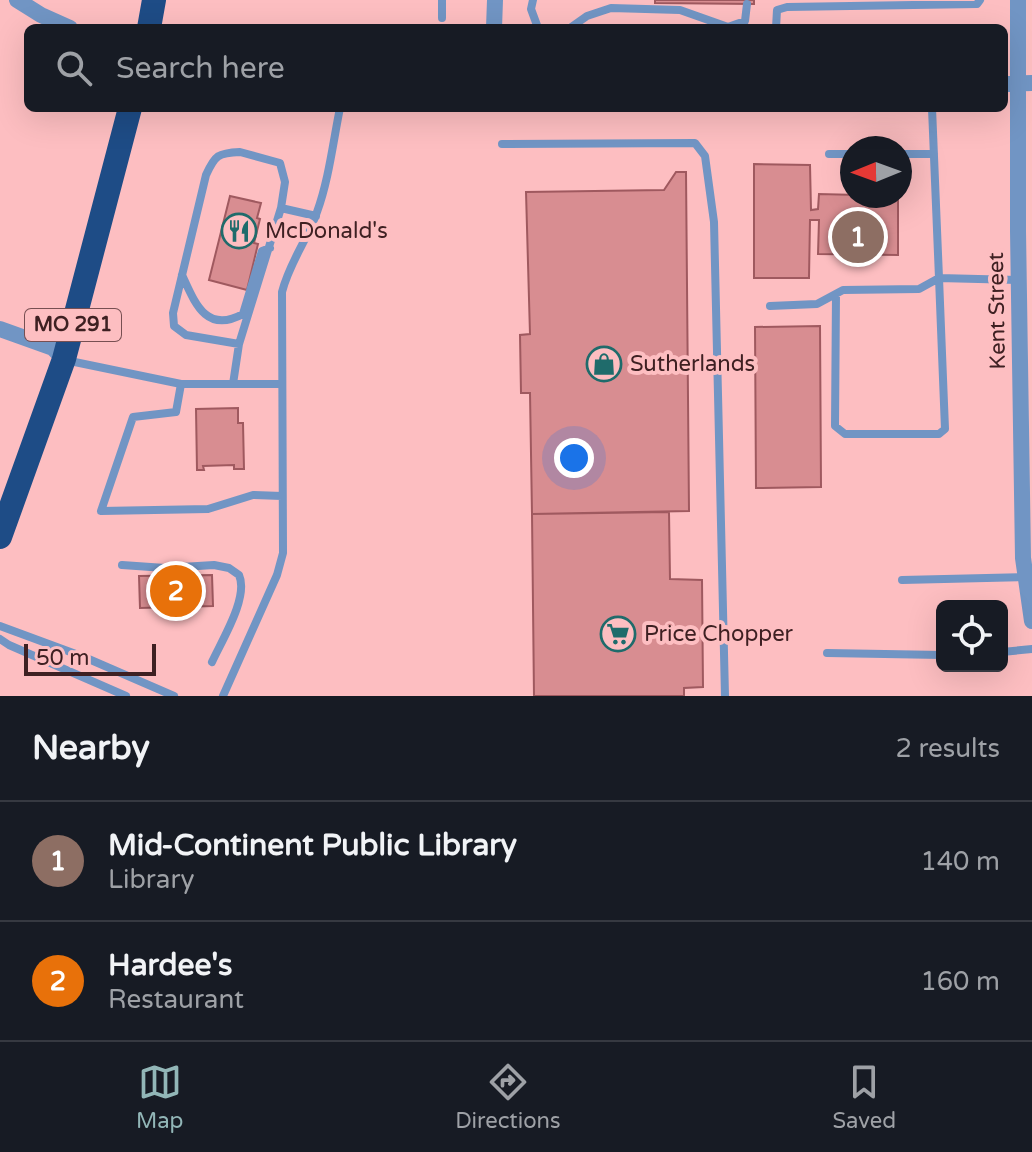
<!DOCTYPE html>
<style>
:root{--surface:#171b24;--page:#242831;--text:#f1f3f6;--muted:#9ea1a6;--line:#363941;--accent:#92b6b7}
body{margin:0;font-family:"Varela Round",sans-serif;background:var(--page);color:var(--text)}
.controls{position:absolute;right:24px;bottom:24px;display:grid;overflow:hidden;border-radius:12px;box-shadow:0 8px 32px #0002}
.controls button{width:72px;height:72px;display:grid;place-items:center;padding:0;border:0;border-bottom:2px solid var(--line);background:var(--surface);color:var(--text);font:40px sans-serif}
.compass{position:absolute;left:840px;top:136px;width:72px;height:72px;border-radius:50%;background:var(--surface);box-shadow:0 8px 32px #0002;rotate:269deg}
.scale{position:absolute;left:24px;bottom:20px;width:132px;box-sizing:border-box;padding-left:8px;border:4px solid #3e2022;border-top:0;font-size:22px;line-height:28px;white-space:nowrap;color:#3e2022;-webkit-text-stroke:6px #fdbec1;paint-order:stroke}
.you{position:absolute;left:574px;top:458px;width:28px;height:28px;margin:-20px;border:6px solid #fff;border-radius:50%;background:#1a73e8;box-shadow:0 0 0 12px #1a73e833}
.badge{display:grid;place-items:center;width:52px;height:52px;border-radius:50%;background:var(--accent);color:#fff;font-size:26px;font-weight:700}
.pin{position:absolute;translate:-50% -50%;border:4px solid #fff;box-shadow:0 2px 8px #0006}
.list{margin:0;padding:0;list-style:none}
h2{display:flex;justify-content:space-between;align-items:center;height:104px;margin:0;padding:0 32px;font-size:34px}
h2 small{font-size:26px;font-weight:400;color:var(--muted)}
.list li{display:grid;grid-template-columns:52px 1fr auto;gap:24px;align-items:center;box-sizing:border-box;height:120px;padding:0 32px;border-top:2px solid var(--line)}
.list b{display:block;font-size:30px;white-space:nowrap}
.list p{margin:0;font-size:26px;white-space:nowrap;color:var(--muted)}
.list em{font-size:26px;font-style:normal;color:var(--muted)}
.icon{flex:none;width:44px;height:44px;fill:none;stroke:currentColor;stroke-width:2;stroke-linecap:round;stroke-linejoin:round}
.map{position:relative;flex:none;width:1032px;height:696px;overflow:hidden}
.search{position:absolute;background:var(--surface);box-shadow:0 8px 32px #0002;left:24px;right:24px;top:24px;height:88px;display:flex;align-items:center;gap:20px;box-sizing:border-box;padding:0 28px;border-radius:12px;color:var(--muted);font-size:30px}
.sheet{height:344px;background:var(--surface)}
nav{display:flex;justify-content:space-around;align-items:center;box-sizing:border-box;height:112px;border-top:2px solid var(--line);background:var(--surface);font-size:22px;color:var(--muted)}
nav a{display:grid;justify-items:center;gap:4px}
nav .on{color:var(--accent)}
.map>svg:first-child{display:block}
.building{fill:#d88d91;stroke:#9f595f;stroke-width:2}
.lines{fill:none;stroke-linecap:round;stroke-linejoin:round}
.lane{stroke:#7195c4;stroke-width:8}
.street{stroke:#7195c4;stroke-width:16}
.highway{stroke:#1e4c86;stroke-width:24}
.labels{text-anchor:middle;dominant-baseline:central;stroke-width:8;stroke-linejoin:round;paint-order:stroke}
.shield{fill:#fdbec1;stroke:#774f52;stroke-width:2}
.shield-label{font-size:20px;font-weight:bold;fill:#3e2022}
.poi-label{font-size:22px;fill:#3e2022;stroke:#fdbec1;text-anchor:start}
.street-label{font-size:22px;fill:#3e2022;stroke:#fdbec1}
</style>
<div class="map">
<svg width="1032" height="696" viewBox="0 0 1032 696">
<rect width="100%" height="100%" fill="#fdbec1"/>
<path class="building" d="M655,0H754V4L655,3Z
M754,164L810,165L811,210L818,209L819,194L898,196V255L818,254L819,220H810L809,278H754Z
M676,172H686L689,511L532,514L530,393H521L520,335L530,334L526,192L664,190Z
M230,196L261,203L257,218L260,219L254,243L258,244L247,290L209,280Z
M849,254H869V263L849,264Z
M820,326L821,487L756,488L755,327Z
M238,408V423H243L244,469H234V465L203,466L204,470H197L196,409Z
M669,512L670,579L702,580L703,687L684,688V696H534L532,514Z
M212,575L213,606L140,608L139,576Z"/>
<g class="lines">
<path class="lane" d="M533,0L531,9L538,28
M442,18V0
M570,28L587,16L611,8L680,10L728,27L745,21L747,4
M776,28L777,10L787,7L977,4L980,0
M502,144L695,143L705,156L714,222L725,696
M240,152L280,163L285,182L281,208L239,344L186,335L174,326L173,313L206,175C215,155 218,153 240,152Z
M829,154H852
M900,154H934
M281,208L316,216
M182,275C195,303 206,334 243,314L262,251L270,248
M836,294L835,426L845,434H939L945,429L939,278L1018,280
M770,306L817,304L843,290L919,289L939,278L932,108
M65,360L181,384H282
M181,384L176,412L133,417L101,511L208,509L253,495L282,496
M233,384L239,344
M122,565L165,568L214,565L229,568L239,575C249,597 222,640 212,662
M902,580L1026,577
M0,626L84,657L174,696
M0,639L9,645L126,696
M1002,652L1032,649
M827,653L942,655
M223,696L277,575L283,553L282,292C290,261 307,241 317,212C329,179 333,142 340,108"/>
<path class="street" d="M17,0L41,15L70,28
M1018,0V231L1023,558L1032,621
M494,28L495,0
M1004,84L1032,83
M0,329L53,348L64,359"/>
<path class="highway" d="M149,28L154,0
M0,537L64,359L130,108"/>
</g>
<defs>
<g id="restaurant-ring" transform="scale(1.8)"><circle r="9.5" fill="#fdbec1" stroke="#1f6b6b" stroke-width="1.5"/><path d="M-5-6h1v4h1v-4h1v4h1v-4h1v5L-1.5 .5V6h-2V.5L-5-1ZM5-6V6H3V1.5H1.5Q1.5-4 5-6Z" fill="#1f6b6b"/></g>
<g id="shop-ring" transform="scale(1.8)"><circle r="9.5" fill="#fdbec1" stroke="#1f6b6b" stroke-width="1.5"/><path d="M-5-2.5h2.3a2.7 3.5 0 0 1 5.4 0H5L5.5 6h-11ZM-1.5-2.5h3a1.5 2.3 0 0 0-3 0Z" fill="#1f6b6b"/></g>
<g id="supermarket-ring" transform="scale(1.8)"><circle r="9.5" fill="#fdbec1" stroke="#1f6b6b" stroke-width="1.5"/><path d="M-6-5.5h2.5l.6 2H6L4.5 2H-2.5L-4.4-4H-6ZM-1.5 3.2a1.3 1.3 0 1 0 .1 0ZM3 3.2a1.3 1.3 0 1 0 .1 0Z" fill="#1f6b6b"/></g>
</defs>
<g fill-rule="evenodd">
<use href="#restaurant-ring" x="239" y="231"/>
<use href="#shop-ring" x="604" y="364"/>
<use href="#supermarket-ring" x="618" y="634"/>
</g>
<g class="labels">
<rect class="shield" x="25" y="309" width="96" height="32" rx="6"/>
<g class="shield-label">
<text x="73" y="325">MO 291</text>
</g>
<g class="poi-label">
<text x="265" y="231">McDonald's</text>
<text x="630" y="364">Sutherlands</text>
<text x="644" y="634">Price Chopper</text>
</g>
<g class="street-label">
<text transform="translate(997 311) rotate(-91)">Kent Street</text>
</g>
</g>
</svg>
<div class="controls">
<button><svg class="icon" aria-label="locate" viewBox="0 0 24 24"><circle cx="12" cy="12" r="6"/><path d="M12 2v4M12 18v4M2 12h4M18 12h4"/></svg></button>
</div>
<svg class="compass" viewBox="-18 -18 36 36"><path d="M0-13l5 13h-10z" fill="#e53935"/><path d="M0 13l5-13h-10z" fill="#9ea1a6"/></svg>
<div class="scale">50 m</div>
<div class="you"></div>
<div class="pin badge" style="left:858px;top:237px;background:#8d6e63">1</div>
<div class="pin badge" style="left:176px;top:591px;background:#e8710a">2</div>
<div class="search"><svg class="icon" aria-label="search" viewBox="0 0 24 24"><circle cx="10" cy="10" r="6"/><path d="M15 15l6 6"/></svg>Search here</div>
</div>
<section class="sheet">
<h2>Nearby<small>2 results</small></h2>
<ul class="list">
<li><span class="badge" style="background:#8d6e63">1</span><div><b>Mid-Continent Public Library</b><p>Library</p></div><em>140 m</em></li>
<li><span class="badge" style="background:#e8710a">2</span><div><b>Hardee's</b><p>Restaurant</p></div><em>160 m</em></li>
</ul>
</section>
<nav>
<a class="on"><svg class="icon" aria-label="map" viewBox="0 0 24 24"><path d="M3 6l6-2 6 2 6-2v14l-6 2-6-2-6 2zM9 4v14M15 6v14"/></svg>Map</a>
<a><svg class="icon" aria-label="directions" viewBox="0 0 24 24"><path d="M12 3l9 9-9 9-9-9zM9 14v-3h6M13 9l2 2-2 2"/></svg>Directions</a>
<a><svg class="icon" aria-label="saved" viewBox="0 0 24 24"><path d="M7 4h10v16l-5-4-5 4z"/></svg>Saved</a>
</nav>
